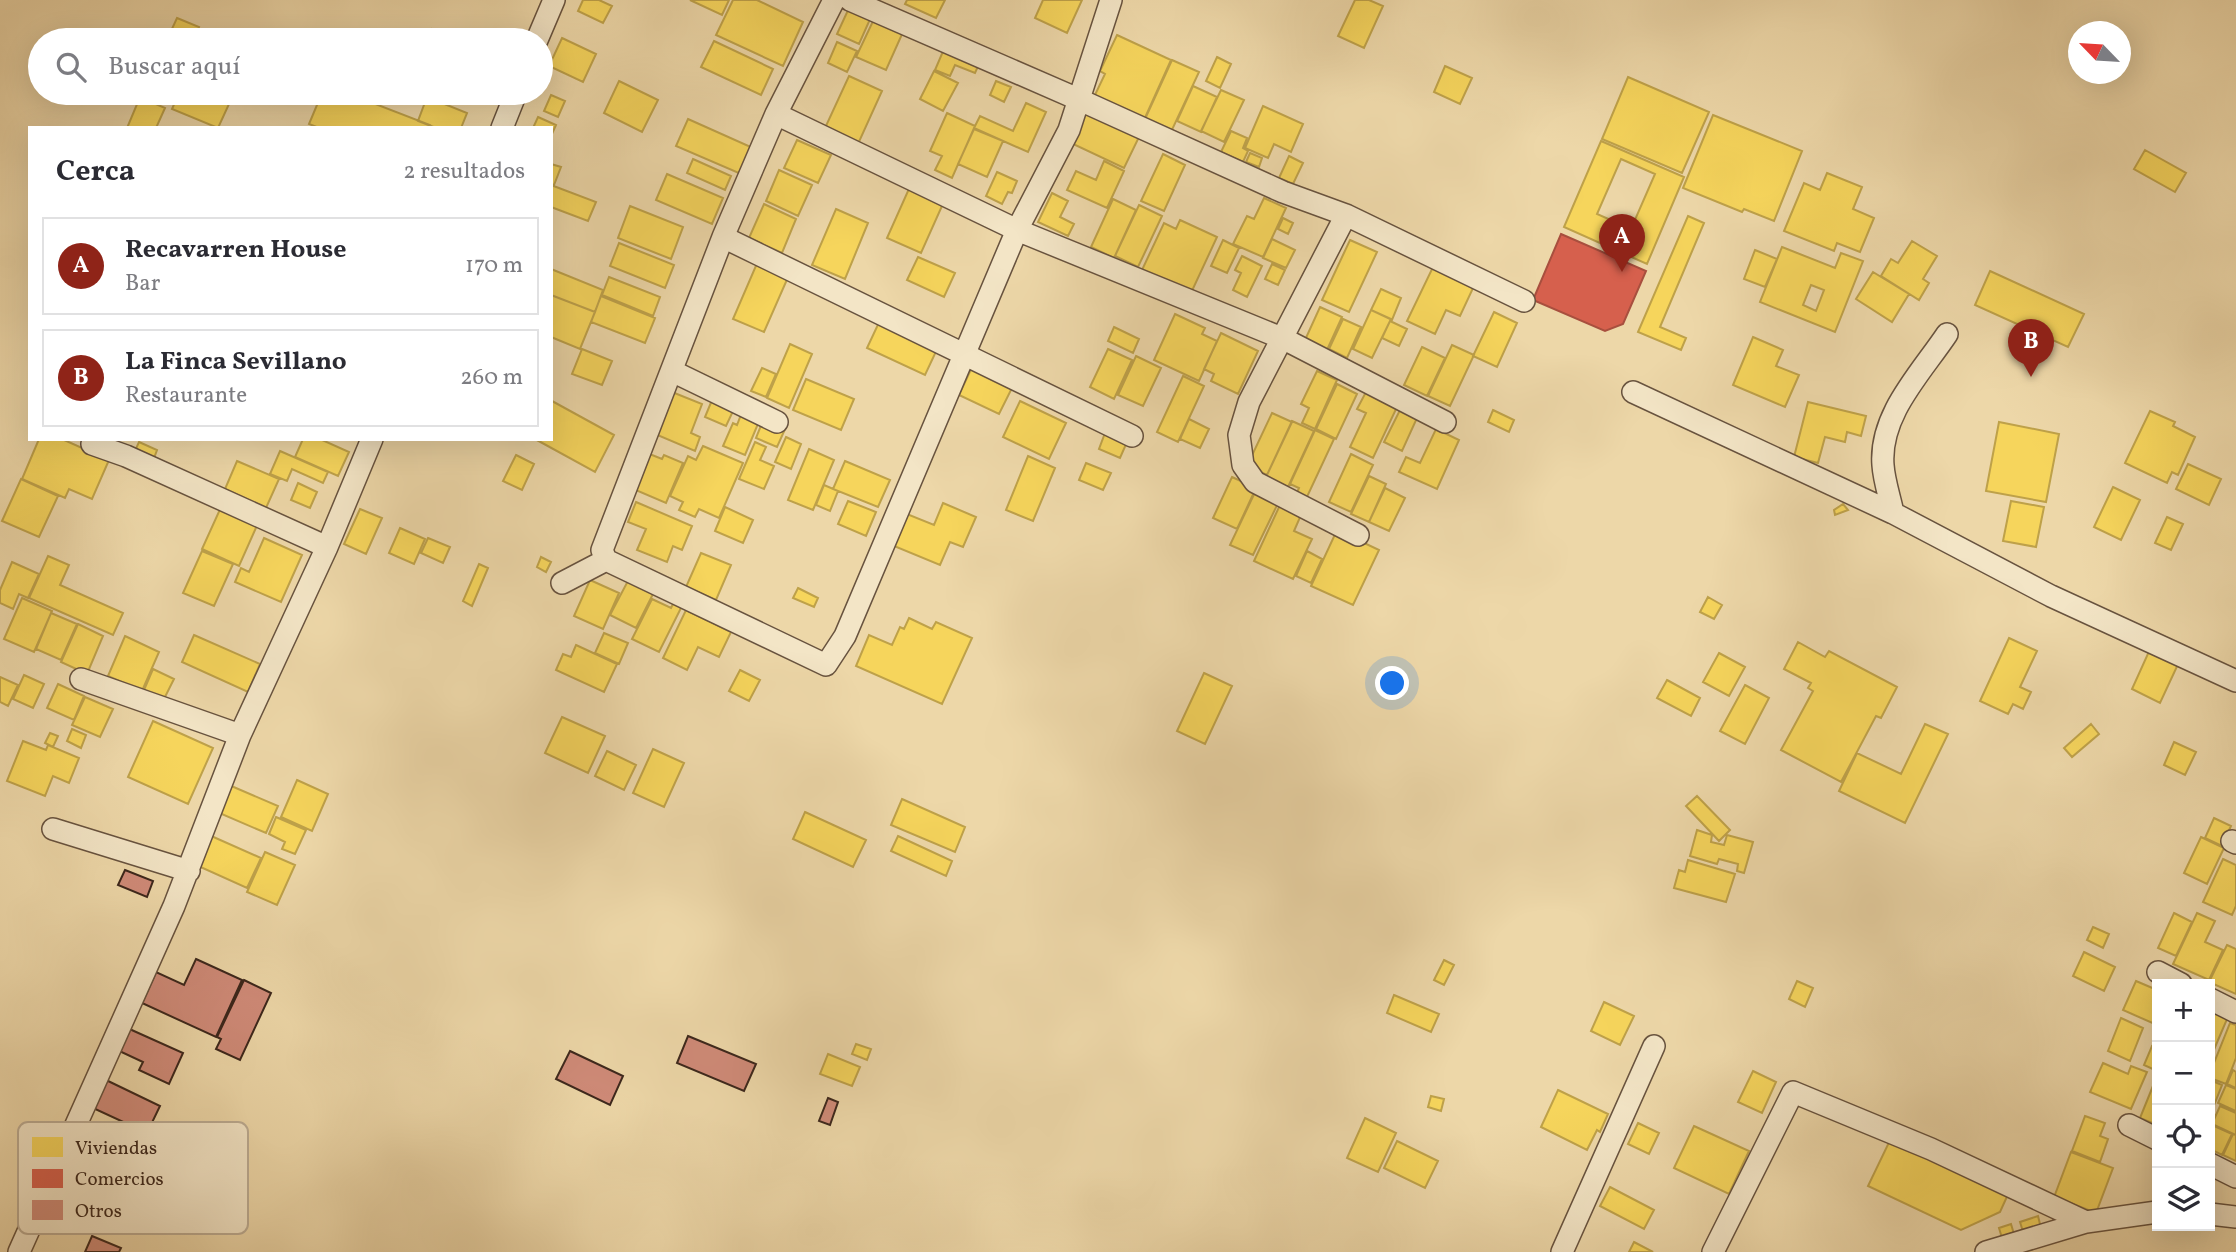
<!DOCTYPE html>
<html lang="es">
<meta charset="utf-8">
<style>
:root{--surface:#fff;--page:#f7f7f7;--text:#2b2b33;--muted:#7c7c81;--line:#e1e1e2;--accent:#8f2418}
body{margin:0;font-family:Vollkorn,serif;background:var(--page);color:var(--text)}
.controls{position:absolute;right:21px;bottom:21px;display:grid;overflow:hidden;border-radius:0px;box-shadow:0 7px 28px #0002}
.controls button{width:63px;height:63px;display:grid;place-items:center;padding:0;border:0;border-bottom:2px solid var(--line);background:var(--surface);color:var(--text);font:35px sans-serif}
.compass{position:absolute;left:2068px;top:21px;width:63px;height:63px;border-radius:50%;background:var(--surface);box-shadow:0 7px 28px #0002;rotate:295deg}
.you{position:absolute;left:1393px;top:684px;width:24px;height:24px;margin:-18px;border:5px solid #fff;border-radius:50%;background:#1a73e8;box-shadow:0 0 0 10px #1a73e833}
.badge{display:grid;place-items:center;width:46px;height:46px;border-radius:50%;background:var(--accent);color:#fff;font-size:23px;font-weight:700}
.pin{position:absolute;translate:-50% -58px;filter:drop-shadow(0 2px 4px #0008)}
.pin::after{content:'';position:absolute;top:37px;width:24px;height:21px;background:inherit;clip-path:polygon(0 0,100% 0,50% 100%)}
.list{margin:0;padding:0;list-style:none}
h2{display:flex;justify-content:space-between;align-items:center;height:91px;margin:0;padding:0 28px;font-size:30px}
h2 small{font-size:23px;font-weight:400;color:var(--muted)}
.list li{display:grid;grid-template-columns:46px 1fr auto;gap:21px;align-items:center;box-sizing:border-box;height:98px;margin:0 14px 14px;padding:0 14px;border:2px solid var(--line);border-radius:0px}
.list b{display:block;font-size:26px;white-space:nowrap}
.list p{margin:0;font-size:23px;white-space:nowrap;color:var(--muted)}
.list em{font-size:23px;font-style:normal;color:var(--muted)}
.icon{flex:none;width:38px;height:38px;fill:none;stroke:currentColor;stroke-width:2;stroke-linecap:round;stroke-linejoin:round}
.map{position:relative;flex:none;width:2236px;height:1252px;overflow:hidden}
.search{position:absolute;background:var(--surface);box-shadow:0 7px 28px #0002;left:28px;top:28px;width:525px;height:77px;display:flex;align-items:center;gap:18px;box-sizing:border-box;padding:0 24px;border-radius:38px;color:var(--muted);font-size:26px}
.panel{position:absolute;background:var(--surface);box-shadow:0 7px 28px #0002;left:28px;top:126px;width:525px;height:315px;border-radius:0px}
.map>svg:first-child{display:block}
.homes{fill:#f6d55c;stroke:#bea149;stroke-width:2;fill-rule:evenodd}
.shops{fill:#d6604d;stroke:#a84f3e;stroke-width:2}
.building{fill:#d08b79;stroke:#3c271c;stroke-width:2}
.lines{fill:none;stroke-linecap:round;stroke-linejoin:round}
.minor-casing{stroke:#68533f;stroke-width:24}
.minor{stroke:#f3e5c6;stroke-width:21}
.key{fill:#f3e5c6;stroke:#bcac93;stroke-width:2}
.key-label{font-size:19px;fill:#3c271c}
</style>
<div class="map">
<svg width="2236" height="1252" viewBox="0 0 2236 1252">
<rect width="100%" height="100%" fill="#edd7a8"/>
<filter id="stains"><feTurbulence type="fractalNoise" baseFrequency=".00286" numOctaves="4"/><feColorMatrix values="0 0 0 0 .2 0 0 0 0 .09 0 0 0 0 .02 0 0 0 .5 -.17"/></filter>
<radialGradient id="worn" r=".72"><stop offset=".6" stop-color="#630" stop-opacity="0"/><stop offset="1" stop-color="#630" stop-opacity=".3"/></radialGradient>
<path class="homes" d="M583,0H599L612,6L603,23L578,11Z
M690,0H729L722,15Z
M733,0H757L803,22L783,66L716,35Z
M907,0H945L936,18L905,4Z
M1043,0H1082L1067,33L1035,18Z
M1355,0H1369L1383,6L1364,48L1338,36Z
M849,8L871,17L859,44L837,34Z
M177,18L199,27L193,40L171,31Z
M874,19L903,32L886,70L856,57Z
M432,29L447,34L445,40H428Z
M1117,35L1171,60L1144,120L1094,97L1105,74L1100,71Z
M562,38L596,54L583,82L549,66Z
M714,41L773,69L761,95L701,67Z
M837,42L857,51L847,72L828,63Z
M944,49L979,64L975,73L955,65L950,76L935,70Z
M1217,57L1231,64L1220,88L1206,81Z
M1172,60L1199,72L1171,132L1145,119Z
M1445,66L1472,78L1460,104L1434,92Z
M934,71L958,83L943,111L920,99Z
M849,76L882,91L858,144L825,128Z
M1628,77L1709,112L1682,173L1602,139Z
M619,81L658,100L642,132L604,113Z
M996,81L1011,87L1004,102L990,95Z
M1193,86L1217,97L1201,132L1177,121Z
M1221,90L1244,100L1224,142L1201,131Z
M179,93H205L229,104L218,128L172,109Z
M322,93H347L430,125L429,128H319L309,124Z
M551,95L565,101L558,117L544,111Z
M140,97L165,108L156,128H127Z
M427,97L467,113L461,128H436L418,121Z
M1026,103L1046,112L1028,152L974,128L980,116L1013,131Z
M1263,106L1303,124L1291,152L1274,144L1268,158L1245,148Z
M1085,112L1139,137L1124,168L1071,143Z
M947,113L975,126L952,178L935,170L942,156L930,151Z
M1713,115L1802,151L1774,221L1744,209L1742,212L1683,188Z
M538,117L556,125L551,136V128H533Z
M688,119L753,148L741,174L676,146Z
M974,129L1003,141L987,177L958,164Z
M1231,131L1247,138L1243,148L1248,151L1243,162L1221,152Z
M797,140L831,155L818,183L784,168Z
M1601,141L1684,177L1647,264L1564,227ZM1621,159L1655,174L1631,229L1597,214Z
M2145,150L2186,173L2175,192L2134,169Z
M1250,153L1262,158L1259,167L1246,162Z
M1163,154L1185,165L1164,211L1141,201Z
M1289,156L1303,163L1293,184L1279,178Z
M693,159L731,176L725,190L687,173Z
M1104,161L1124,171L1107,208L1067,190L1076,171L1096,180Z
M551,164L561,167L554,185L551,184Z
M779,170L812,185L798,216L766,201Z
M997,172L1017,181L1012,193L1008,192L1002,204L986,196Z
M1827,173L1862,187L1853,209L1874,218L1860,252L1837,243L1834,251L1784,231L1804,183L1820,190Z
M667,174L723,198L712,224L656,200Z
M912,182L946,197L921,253L887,238Z
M551,185L596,202L588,221L551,207Z
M1052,193L1068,201L1060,217L1074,224L1068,236L1038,222Z
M1264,198L1286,208L1263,257L1233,244L1247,216L1254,219Z
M1113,199L1136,210L1114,258L1091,247Z
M764,204L796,219L782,253L749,238Z
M1139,205L1162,216L1138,267L1115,256Z
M630,206L683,227L671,259L618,238Z
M836,209L868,223L845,279L812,265Z
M1688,216L1704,223L1660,327L1686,338L1681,350L1638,332Z
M1283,218L1293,223L1288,234L1278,229Z
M1180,220L1217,237L1191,293L1142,270L1164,223L1176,229Z
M1272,239L1295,250L1286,268L1263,258Z
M1223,240L1239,248L1227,273L1211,266Z
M1350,240L1377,252L1349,312L1322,300Z
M1912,241L1937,256L1923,279L1929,283L1919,300L1881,276L1891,259L1898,263Z
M619,243L674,265L665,288L610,266Z
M1782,247L1835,268L1841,253L1863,261L1835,332L1760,302ZM1811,285L1824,290L1816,311L1803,305Z
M1755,250L1777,259L1765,287L1744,279Z
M1242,256L1262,266L1247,297L1233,290L1241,273L1235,270Z
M918,257L955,273L944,297L907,280Z
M758,261L789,275L764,332L733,319Z
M1272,264L1285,270L1278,285L1265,279Z
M1433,267L1474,286L1460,316L1446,310L1435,334L1407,321Z
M551,269L603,290L595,312L551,295Z
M1990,271L2084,314L2068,347L1975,305Z
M1873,272L1909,294L1892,322L1856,299Z
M609,277L660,297L653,316L602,295Z
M1381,289L1401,298L1392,320L1371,310Z
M551,295L595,312L580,349L551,337Z
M601,296L655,318L645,343L591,322Z
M1320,307L1342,317L1327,350L1305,340Z
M1371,310L1391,319L1372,358L1353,349Z
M1494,312L1517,323L1497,367L1473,356Z
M1175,314L1205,328L1202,334L1217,341L1199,381L1154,360Z
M882,316L940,343L925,375L867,348Z
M1343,319L1361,327L1347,358L1329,349Z
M1390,321L1407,329L1399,346L1382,338Z
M1114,327L1139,339L1133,353L1108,341Z
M1221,333L1258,351L1238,394L1211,381L1214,374L1204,369Z
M1753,337L1783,350L1776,366L1799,375L1785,407L1733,385Z
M790,344L812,354L789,408L767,398Z
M1452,345L1474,355L1450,406L1428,396Z
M1422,347L1445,358L1427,396L1404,385Z
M582,349L612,361L602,385L572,374Z
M1108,349L1132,360L1114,399L1090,387Z
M1136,356L1161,368L1143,406L1118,395Z
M973,365L1014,384L999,414L959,395Z
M762,368L776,374L766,397L751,391Z
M1317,371L1337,380L1315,429L1302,423L1309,408L1301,404Z
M1183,376L1204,386L1178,442L1157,432Z
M806,379L854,399L841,430L793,410Z
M1337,384L1357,394L1336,439L1316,429Z
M672,392L702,404L691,433L700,437L695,451L655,434Z
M1366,392L1397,407L1373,458L1350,447L1366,413L1357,409Z
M712,400L734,409L726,426L705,417Z
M552,401L614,435L595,472L535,439H551Z
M1020,401L1066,423L1049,459L1003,437Z
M1808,402L1866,416L1861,436L1847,432L1845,442L1825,437L1818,463L1794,457Z
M1400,410L1417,418L1402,451L1384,442Z
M1493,410L1514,420L1509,432L1488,422Z
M2150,411L2175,422L2173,426L2195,437L2178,475L2172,472L2167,483L2125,463Z
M742,412L760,419L745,455L723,446L733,423L737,425Z
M1272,413L1292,422L1267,475L1247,466Z
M764,418L786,427L777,447L756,438Z
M1189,419L1209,429L1200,448L1180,439Z
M1292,421L1314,431L1288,487L1266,477Z
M1999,422L2059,434L2046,502L1986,491Z
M1436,429L1459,440L1437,489L1399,472L1406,457L1420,463Z
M1315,430L1334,439L1306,499L1296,495L1299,488L1290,484Z
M1105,433L1127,442L1120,458L1099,449Z
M786,437L801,444L791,469L775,462Z
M39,439H62L109,460L92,499L69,489L65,498L22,479Z
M303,439H320L349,452L338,476L295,457Z
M139,442L157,450L153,461L134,453Z
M755,442L766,447L760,460L774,466L764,489L739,479Z
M703,446L743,463L719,518L699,509L695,517L679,510L683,502L670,496L688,456L696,460Z
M809,449L834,460L813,510L788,500Z
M280,451L328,472L323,483L292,469L287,481L270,474Z
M647,453L662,459L664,455L683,463L666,503L631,488Z
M1351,454L1373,465L1351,512L1329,502Z
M516,455L534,464L522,490L503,481Z
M1028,456L1055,468L1033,521L1006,510Z
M237,461L279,479L266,508L225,489Z
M845,461L890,480L878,507L833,489Z
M1086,463L1111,473L1103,490L1079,480Z
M2188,464L2221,479L2209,505L2176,489Z
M1369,476L1386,484L1369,522L1351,514Z
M1232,477L1256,488L1237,529L1213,518Z
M21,479L58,496L39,537L2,521Z
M298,483L317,492L310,508L291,500Z
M824,485L838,491L830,511L816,505Z
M2113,487L2140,500L2121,540L2094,527Z
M1257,488L1280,499L1253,555L1230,545Z
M1385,488L1405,498L1389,531L1369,522Z
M848,501L876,512L866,536L838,524Z
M2011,501L2044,507L2036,547L2003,541Z
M636,502L692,526L682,550L673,546L667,562L637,550L646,529L628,522Z
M943,503L976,517L963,547L950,542L940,565L894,546L907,514L934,525Z
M1843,504L1848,510L1835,515L1834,510Z
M222,505L259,521L239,566L202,549Z
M1280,505L1301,515L1294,531L1312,539L1293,579L1254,561Z
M725,507L753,520L743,543L715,531Z
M360,509L382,518L366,554L344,544Z
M2167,517L2183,524L2171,550L2155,543Z
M400,528L425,539L414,564L389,553Z
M1337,530L1379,550L1353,605L1311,586Z
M264,538L302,555L281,602L235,582L241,568L249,572Z
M428,538L450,547L443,563L421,553Z
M202,551L233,564L214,606L183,593Z
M1307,551L1322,559L1311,583L1296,576Z
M701,553L731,565L716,600L686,587Z
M48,556L69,565L60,585L123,613L113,635L29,598Z
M541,557L551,562L546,572L537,567Z
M12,562L39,574L28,598L19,594L13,609L0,603V590Z
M479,564L488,568L472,606L463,601Z
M630,577L655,590L636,628L610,615Z
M590,580L619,593L603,629L574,616Z
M798,588L818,598L814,607L793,598Z
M1708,597L1722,605L1714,619L1700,612Z
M22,598L52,611L34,652L4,639Z
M652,599L671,608L674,602L682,606L659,652L632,639Z
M686,610L731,632L719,657L698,647L687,670L663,658Z
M51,613L77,624L61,660L36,649Z
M909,618L932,629L936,622L972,638L942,704L856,666L869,635L892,645L900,627L904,629Z
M78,624L103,636L87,674L61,662Z
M604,633L628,643L619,664L595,653Z
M194,635L260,664L248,692L182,662Z
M125,636L159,652L142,691L108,676Z
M2009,638L2037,651L2020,687L2031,692L2023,709L2013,704L2008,714L1980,701Z
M1798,642L1825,657L1829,651L1897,687L1881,718L1876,716L1841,782L1781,750L1813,691L1808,688L1811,683L1784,669Z
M576,645L617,664L604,692L556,670L563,654L571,657Z
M2151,647L2180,660L2160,703L2132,689Z
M1719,653L1745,667L1729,696L1703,682Z
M153,669L174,679L164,699L144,690Z
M740,670L760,680L749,701L729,691Z
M1204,673L1232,686L1205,744L1177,731Z
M24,675L44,684L33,708L13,699Z
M0,677L18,685L8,706L0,702Z
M1667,680L1700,698L1691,716L1657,698Z
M58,684L84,696L74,720L47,708Z
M1745,685L1769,698L1745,744L1720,731Z
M85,697L113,709L100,737L72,725Z
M562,717L605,736L588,773L545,753Z
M153,721L213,748L188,804L128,777Z
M1925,724L1948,734L1905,823L1839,791L1857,753L1901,774Z
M2091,724L2099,734L2072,757L2064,748Z
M72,729L86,735L81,748L67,741Z
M50,733L58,736L53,747L45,743Z
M23,741L46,750L48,745L79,758L69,783L53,776L45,796L7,781Z
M2174,742L2196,752L2185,775L2164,765Z
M653,749L684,763L664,807L633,793Z
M607,751L636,765L624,790L595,776Z
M297,780L328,794L312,831L281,817Z
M229,785L278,806L266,833L217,812Z
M1697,796L1730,830L1719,841L1686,806Z
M902,799L965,827L955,852L891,825Z
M805,812L866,840L853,867L793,839Z
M276,817L306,830L295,854L282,849L285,842L269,834Z
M2214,818L2231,826L2222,846L2205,838Z
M1697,830L1712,835L1711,842L1724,845L1727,835L1753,842L1744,873L1737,871L1738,864L1719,859L1717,864L1690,856Z
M209,835L261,858L247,888L196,865Z
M898,836L952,861L946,876L891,851Z
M2201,837L2224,848L2207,884L2184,873Z
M265,852L295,865L277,905L247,892Z
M2223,859L2236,865V906L2232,915L2203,902Z
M1688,860L1735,874L1726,902L1674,888L1679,870L1685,872Z
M2174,913L2192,922L2176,956L2158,948Z
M2197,913L2215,921L2205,942L2223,950L2209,980L2173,964Z
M2093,927L2109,934L2103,948L2087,940Z
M2227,945L2236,949V994L2209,982Z
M2084,952L2115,967L2104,991L2073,976Z
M1444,960L1454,965L1444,985L1434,980Z
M1797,981L1813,988L1805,1007L1789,999Z
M2136,981L2157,990V1025L2123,1010Z
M1394,995L1439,1014L1431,1032L1387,1013Z
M1604,1002L1634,1016L1620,1045L1591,1031Z
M2210,1005L2230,1012L2210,1059Z
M2121,1018L2143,1028L2130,1061L2108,1051Z
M2230,1023L2236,1025V1058L2226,1084L2210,1078V1073Z
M856,1044L871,1049L867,1060L852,1054Z
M2152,1046L2157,1048V1071L2144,1065Z
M828,1054L860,1067L852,1086L820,1074Z
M2103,1063L2128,1074L2131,1066L2147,1072L2131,1109L2090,1092Z
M2233,1070L2236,1072V1088L2227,1084Z
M1753,1071L1776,1082L1762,1113L1738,1102Z
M2157,1076V1125L2140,1118Z
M2210,1080L2222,1085L2211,1113L2215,1115L2210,1128Z
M2226,1085L2236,1089V1111L2218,1103Z
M1558,1090L1608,1114L1600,1132L1597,1130L1587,1150L1541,1127Z
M1431,1096L1444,1099L1441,1111L1428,1107Z
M2220,1106L2236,1113V1135L2212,1124Z
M2085,1116L2105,1123L2100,1136L2108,1139L2100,1162L2072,1151Z
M1365,1118L1396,1133L1378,1172L1347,1158Z
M1638,1123L1659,1133L1649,1154L1628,1144Z
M2212,1125L2232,1134L2222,1155L2210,1149V1131Z
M1694,1126L1749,1151L1729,1194L1674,1168Z
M1893,1134L2010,1190L2000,1212L1961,1230L1868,1186Z
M2233,1134L2236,1135V1161L2223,1155Z
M1397,1141L1438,1161L1425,1188L1384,1168Z
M2071,1152L2113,1168L2096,1213L2063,1200H2053Z
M1610,1187L1654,1210L1644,1229L1600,1206Z
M2038,1216L2042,1232L2025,1238L2020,1222Z
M2011,1224L2014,1234L2002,1238L1999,1228Z
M1634,1242L1653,1252H1629Z"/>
<path class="shops" d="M1561,234L1646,271L1623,324L1605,331L1533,300Z"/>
<path class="building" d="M125,870L153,881L147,897L118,885Z
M196,959L242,980L216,1037L142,1003L156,972L184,985Z
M244,980L271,993L240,1060L216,1049L221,1039L217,1037Z
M125,1027L183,1053L169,1084L139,1070L143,1062L115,1049Z
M688,1036L756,1064L744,1091L677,1063Z
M570,1051L623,1076L610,1105L556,1079Z
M106,1080L160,1106L147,1133L93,1108Z
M828,1098L838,1102L830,1125L819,1121Z
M92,1236L121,1248L119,1252H85Z"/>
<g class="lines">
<g class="minor-casing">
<path id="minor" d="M834,0L776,114L723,237L602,550L606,560L826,665L845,636L1017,230L1069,130L1111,0
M850,0L1080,100L1283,192L1346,215L1524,301
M537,40L554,0
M776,114L1017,230L1284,339L1445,422
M502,128L516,93
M1346,215L1249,402L1239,435L1243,465L1255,482L1358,535
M723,237L1132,436
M672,371L777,422
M1633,392L1893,513L2051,596L2236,681
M92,444L126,456L327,547
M1893,513C1890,498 1884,481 1883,465C1879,415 1921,373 1947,334
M562,583L606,560
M81,679L240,735
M53,829L189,871
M2232,841L2236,843
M2158,972L2181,984
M2210,999L2236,1012
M2129,1125L2157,1139
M2210,1164L2236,1177
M2210,1214L2236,1217
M19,1252L174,906L240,735L327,547L372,439
M1562,1252L1654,1046
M1713,1252L1793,1092L1931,1149L2086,1222
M1986,1252L2086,1222L2157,1212"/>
</g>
<use href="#minor" class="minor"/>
</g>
<rect x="18" y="1122" width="230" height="112" rx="10" class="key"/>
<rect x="32" y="1137" width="31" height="20" fill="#f6d55c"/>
<rect x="32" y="1169" width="31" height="19" fill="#d6604d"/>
<rect x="32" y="1200" width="31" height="20" fill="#d08b79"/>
<g class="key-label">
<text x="75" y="1154">Viviendas</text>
<text x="75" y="1185">Comercios</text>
<text x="75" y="1217">Otros</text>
</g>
<rect width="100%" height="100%" filter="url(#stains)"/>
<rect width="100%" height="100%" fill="url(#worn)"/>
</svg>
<div class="controls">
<button>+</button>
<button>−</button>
<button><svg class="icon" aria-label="locate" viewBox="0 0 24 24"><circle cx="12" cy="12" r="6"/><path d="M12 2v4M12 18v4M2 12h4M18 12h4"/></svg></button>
<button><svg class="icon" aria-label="layers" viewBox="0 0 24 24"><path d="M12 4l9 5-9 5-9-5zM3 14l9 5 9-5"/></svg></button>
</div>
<svg class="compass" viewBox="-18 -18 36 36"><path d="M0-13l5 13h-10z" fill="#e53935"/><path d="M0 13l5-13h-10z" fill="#7c7c81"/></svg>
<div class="you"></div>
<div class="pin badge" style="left:1622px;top:272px">A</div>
<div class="pin badge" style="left:2031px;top:377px">B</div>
<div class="search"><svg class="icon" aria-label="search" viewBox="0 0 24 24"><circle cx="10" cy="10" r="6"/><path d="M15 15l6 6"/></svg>Buscar aquí</div>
<section class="panel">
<h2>Cerca<small>2 resultados</small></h2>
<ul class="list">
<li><span class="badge">A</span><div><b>Recavarren House</b><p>Bar</p></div><em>170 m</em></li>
<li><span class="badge">B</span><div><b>La Finca Sevillano</b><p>Restaurante</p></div><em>260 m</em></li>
</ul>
</section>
</div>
